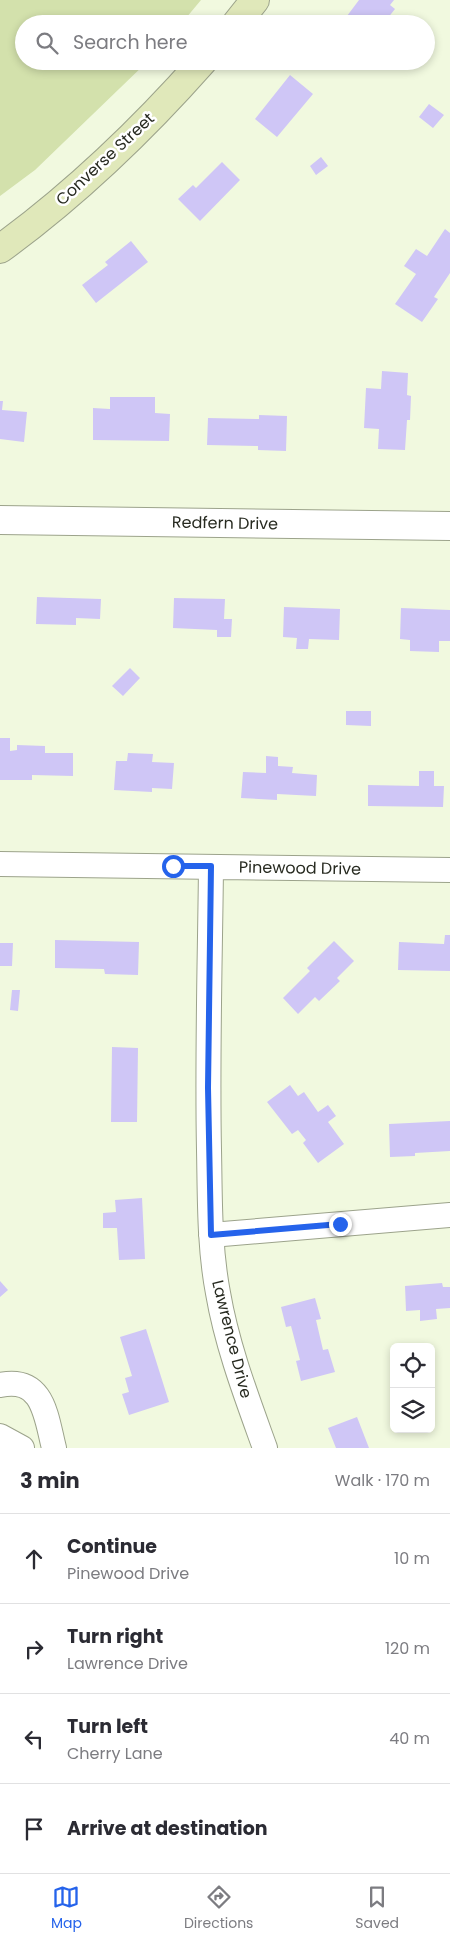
<!DOCTYPE html>
<meta charset="utf-8">
<style>
:root{--surface:#fff;--page:#f7f7f7;--text:#2b2b33;--muted:#7c7c81;--line:#e1e1e2;--accent:#2563eb}
body{margin:0;font-family:Poppins,sans-serif;background:var(--page);color:var(--text)}
.controls{position:absolute;right:15px;bottom:15px;display:grid;overflow:hidden;border-radius:8px;box-shadow:0 2px 8px #0003}
.controls button{width:45px;height:45px;display:grid;place-items:center;padding:0;border:0;border-bottom:1px solid var(--line);background:var(--surface);color:var(--text);font:25px sans-serif}
.stop{position:absolute;width:15px;height:15px;margin:-11px;border:4px solid #2563eb;border-radius:50%;background:#fff}
.stop.end{background:#2563eb;border-color:#fff;box-shadow:0 1px 5px #0008}
.list{margin:0;padding:0;list-style:none}
h2{display:flex;justify-content:space-between;align-items:center;height:65px;margin:0;padding:0 20px;font-size:21px}
h2 small{font-size:16px;font-weight:400;color:var(--muted)}
.list li{display:grid;grid-template-columns:32px 1fr auto;gap:15px;align-items:center;box-sizing:border-box;height:90px;padding:0 20px;border-top:1px solid var(--line)}
.list b{display:block;font-size:19px;white-space:nowrap}
.list p{margin:0;font-size:16px;white-space:nowrap;color:var(--muted)}
.list em{font-size:16px;font-style:normal;color:var(--muted)}
.icon{flex:none;width:28px;height:28px;fill:none;stroke:currentColor;stroke-width:2;stroke-linecap:round;stroke-linejoin:round}
.map{position:relative;flex:none;width:450px;height:1448px;overflow:hidden}
.search{position:absolute;background:var(--surface);box-shadow:0 2px 8px #0003;left:15px;right:15px;top:15px;height:55px;display:flex;align-items:center;gap:12px;box-sizing:border-box;padding:0 18px;border-radius:28px;color:var(--muted);font-size:19px}
.sheet{height:425px;background:var(--surface)}
nav{display:flex;justify-content:space-around;align-items:center;box-sizing:border-box;height:70px;border-top:1px solid var(--line);background:var(--surface);font-size:14px;color:var(--muted)}
nav a{display:grid;justify-items:center;gap:2px}
nav .on{color:var(--accent)}
.map>svg:first-child{display:block}
.green{fill:#d3e1ac}
.building{fill:#cfc6f6}
.lines{fill:none;stroke-linecap:round;stroke-linejoin:round}
.minor-casing{stroke:#9ca38b;stroke-width:26}
.tertiary-casing{stroke:#9ca38b;stroke-width:30}
.secondary-casing{stroke:#9ca38b;stroke-width:30}
.minor{stroke:#fff;stroke-width:24}
.tertiary{stroke:#fff;stroke-width:28}
.secondary{stroke:#e0e8ba;stroke-width:28}
.route{stroke:#2563eb;stroke-width:6}
.labels{text-anchor:middle;dominant-baseline:central;stroke-width:5;stroke-linejoin:round;paint-order:stroke}
.street-label{font-size:16px;fill:#272a20;stroke:#fff}
</style>
<div class="map">
<svg width="450" height="1448" viewBox="0 0 450 1448">
<rect width="100%" height="100%" fill="#f1f9df"/>
<path class="green" d="M0,0H201L181,24H24V61H148L35,170L0,196Z"/>
<path class="building" d="M359,0H394L390,5L395,9L383,24H337L342,18L344,20Z
M290,75L313,94L277,137L255,119Z
M429,104L444,115L433,128L419,117Z
M321,157L328,166L316,175L310,166Z
M222,162L240,180L200,221L178,199L193,185L196,188Z
M445,229L450,233V273L434,297L438,299L422,322L395,304L416,274L404,266L416,249L427,256Z
M131,241L148,262L96,303L82,285L108,265L105,262Z
M382,371L408,373L407,395L411,396L410,420H407L405,450L378,449L379,429L364,428L366,388L381,389Z
M110,397H155V413L170,414L169,441L93,440V408L110,409Z
M0,401H3L2,410L27,412L24,442L0,439Z
M259,415L287,416L286,451L258,450V446L207,445L208,418L259,419Z
M37,597L101,599L100,619L76,618V625L36,624Z
M174,598L225,599L224,619H232L231,637H217V630L173,628Z
M284,607L340,609L339,640L309,639L308,649H296L297,638L283,637Z
M401,608L450,610V641H439V652L410,651V640L400,639Z
M130,668L140,678L123,696L112,686Z
M346,711H371V726L346,725Z
M0,738H10V751L17,750V745L45,746V753H73V776L32,775V780H0Z
M128,753L153,754L152,762L174,763L172,789L152,788V792L114,790L116,761H127Z
M266,756L278,757V766L293,767L292,773L317,775L316,796L277,794V800L241,798L243,772L266,773Z
M419,771H434V786H444L443,807L368,806V785L419,786Z
M445,935H450V971L398,970L399,942L444,944Z
M55,940L139,942L138,975L105,974L104,969L55,968Z
M334,941L354,961L337,978L340,981L319,1001L315,997L298,1014L283,998L310,971L307,968Z
M0,943H13L12,966H0Z
M12,990H20L18,1011L10,1010Z
M112,1047L138,1048L137,1122H111Z
M290,1085L298,1096L304,1092L318,1112L328,1105L336,1116L328,1122L344,1144L318,1163L303,1143L306,1140L298,1130L292,1134L267,1102Z
M450,1121V1151L415,1153V1156L390,1157L389,1124Z
M142,1198L145,1259L119,1260L117,1228H103V1213L116,1212L115,1200Z
M0,1281L8,1290L0,1297Z
M442,1283L443,1287H450V1308L436,1309L437,1319L420,1321V1310L406,1311L405,1286Z
M315,1298L321,1319L316,1320L323,1350L328,1349L335,1372L301,1381L296,1361L300,1360L291,1326L286,1327L281,1307Z
M146,1329L169,1402L129,1415L122,1394L129,1392L125,1378L132,1376L120,1337Z
M357,1417L369,1448H336L328,1428Z"/>
<g class="lines">
<g class="minor-casing">
<path id="minor" d="M0,864L450,870
M211,867C210,961 207,1055 209,1150C210,1197 209,1246 218,1293C227,1346 247,1398 265,1448
M211,1235L450,1215
M0,1385C44,1376 46,1417 54,1448
M0,1436L22,1448"/>
</g>
<g class="tertiary-casing">
<path id="tertiary" d="M0,520L450,526"/>
</g>
<g class="secondary-casing">
<path id="secondary" d="M236,24L255,0
M0,249C74,195 142,130 203,61"/>
</g>
<use href="#minor" class="minor"/>
<use href="#tertiary" class="tertiary"/>
<use href="#secondary" class="secondary"/>
</g>
<g class="lines">
<path class="route" d="M173,866H211L208,1088L211,1235L340,1224"/>
</g>
<g class="labels">
<g class="street-label">
<text transform="translate(105 159) rotate(-43)">Converse Street</text>
<text transform="translate(225 523) rotate(1)">Redfern Drive</text>
<text transform="translate(300 868) rotate(1)">Pinewood Drive</text>
<text transform="translate(232 1339) rotate(76)">Lawrence Drive</text>
</g>
</g>
</svg>
<div class="controls">
<button><svg class="icon" aria-label="locate" viewBox="0 0 24 24"><circle cx="12" cy="12" r="6"/><path d="M12 2v4M12 18v4M2 12h4M18 12h4"/></svg></button>
<button><svg class="icon" aria-label="layers" viewBox="0 0 24 24"><path d="M12 4l9 5-9 5-9-5zM3 14l9 5 9-5"/></svg></button>
</div>
<div class="stop" style="left:173px;top:866px"></div>
<div class="stop end" style="left:340px;top:1224px"></div>
<div class="search"><svg class="icon" aria-label="search" viewBox="0 0 24 24"><circle cx="10" cy="10" r="6"/><path d="M15 15l6 6"/></svg>Search here</div>
</div>
<section class="sheet">
<h2>3 min<small>Walk · 170 m</small></h2>
<ul class="list">
<li><svg class="icon" aria-label="ahead" viewBox="0 0 24 24"><path d="M12 20V5M6 11l6-6 6 6"/></svg><div><b>Continue</b><p>Pinewood Drive</p></div><em>10 m</em></li>
<li><svg class="icon" aria-label="right" viewBox="0 0 24 24"><path d="M7 20v-9h11M14 6l5 5-5 5"/></svg><div><b>Turn right</b><p>Lawrence Drive</p></div><em>120 m</em></li>
<li><svg class="icon" aria-label="left" viewBox="0 0 24 24"><path d="M17 20v-9H6M10 6l-5 5 5 5"/></svg><div><b>Turn left</b><p>Cherry Lane</p></div><em>40 m</em></li>
<li><svg class="icon" aria-label="arrive" viewBox="0 0 24 24"><path d="M6 21V4h12l-3 4 3 4H6"/></svg><div><b>Arrive at destination</b></div></li>
</ul>
</section>
<nav>
<a class="on"><svg class="icon" aria-label="map" viewBox="0 0 24 24"><path d="M3 6l6-2 6 2 6-2v14l-6 2-6-2-6 2zM9 4v14M15 6v14"/></svg>Map</a>
<a><svg class="icon" aria-label="directions" viewBox="0 0 24 24"><path d="M12 3l9 9-9 9-9-9zM9 14v-3h6M13 9l2 2-2 2"/></svg>Directions</a>
<a><svg class="icon" aria-label="saved" viewBox="0 0 24 24"><path d="M7 4h10v16l-5-4-5 4z"/></svg>Saved</a>
</nav>
